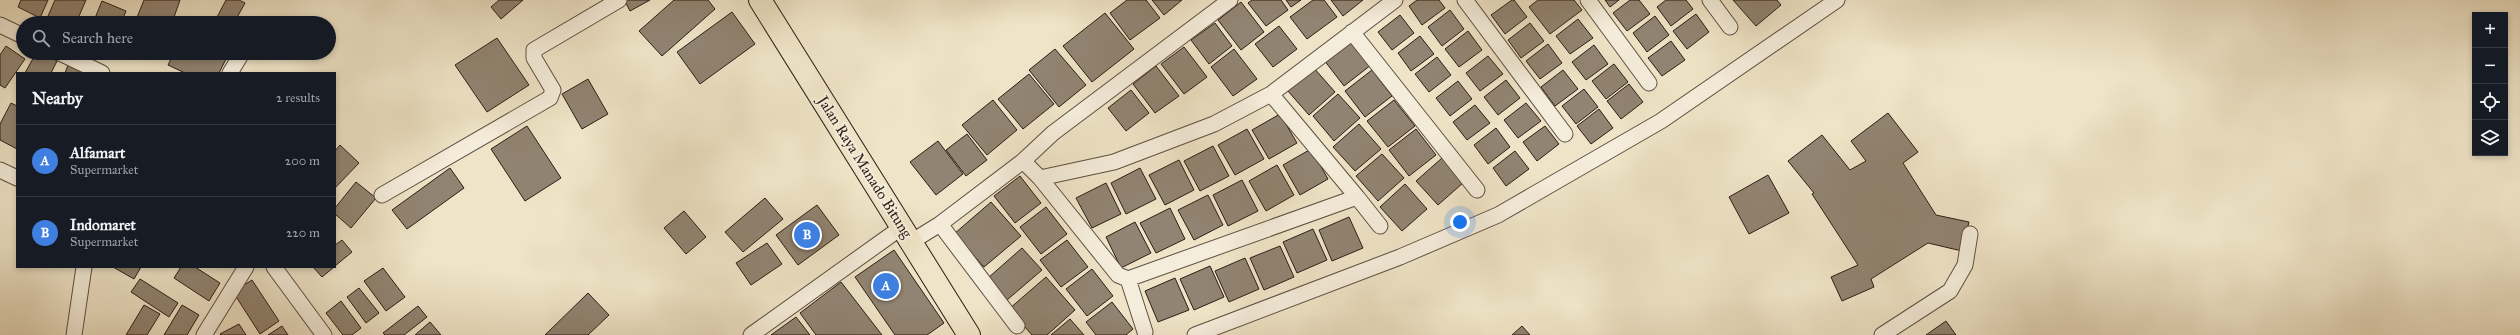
<!DOCTYPE html>
<meta charset="utf-8">
<style>
:root{--surface:#171b24;--page:#20242c;--text:#f1f3f6;--muted:#9ea1a6;--line:#363941;--accent:#c59692}
body{margin:0;font-family:"IM FELL Great Primer",serif;background:var(--page);color:var(--text)}
.controls{position:absolute;right:12px;top:12px;display:grid;overflow:hidden;border-radius:0px;box-shadow:0 2px 6px #0003}
.controls button{width:36px;height:36px;display:grid;place-items:center;padding:0;border:0;border-bottom:1px solid var(--line);background:var(--surface);color:var(--text);font:20px sans-serif}
.you{position:absolute;left:1460px;top:222px;width:14px;height:14px;margin:-10px;border:3px solid #fff;border-radius:50%;background:#1a73e8;box-shadow:0 0 0 6px #1a73e833}
.badge{display:grid;place-items:center;width:26px;height:26px;border-radius:50%;background:var(--accent);color:#fff;font-size:13px;font-weight:700}
.pin{position:absolute;translate:-50% -50%;border:2px solid #fff;box-shadow:0 1px 4px #0006}
.list{margin:0;padding:0;list-style:none}
h2{display:flex;justify-content:space-between;align-items:center;height:52px;margin:0;padding:0 16px;font-size:17px}
h2 small{font-size:13px;font-weight:400;color:var(--muted)}
.list li{display:grid;grid-template-columns:26px 1fr auto;gap:12px;align-items:center;box-sizing:border-box;height:72px;padding:0 16px;border-top:1px solid var(--line)}
.list b{display:block;font-size:15px;white-space:nowrap}
.list p{margin:0;font-size:13px;white-space:nowrap;color:var(--muted)}
.list em{font-size:13px;font-style:normal;color:var(--muted)}
.icon{flex:none;width:22px;height:22px;fill:none;stroke:currentColor;stroke-width:2;stroke-linecap:round;stroke-linejoin:round}
.map{position:relative;flex:none;width:2520px;height:335px;overflow:hidden}
.search{position:absolute;background:var(--surface);box-shadow:0 2px 6px #0003;left:16px;top:16px;width:320px;height:44px;display:flex;align-items:center;gap:10px;box-sizing:border-box;padding:0 14px;border-radius:22px;color:var(--muted);font-size:15px}
.panel{position:absolute;background:var(--surface);box-shadow:0 2px 6px #0003;left:16px;top:72px;width:320px;height:196px;border-radius:0px}
.map>svg:first-child{display:block}
.building{fill:#918472;stroke:#2c1d15}
.lines{fill:none;stroke-linecap:round;stroke-linejoin:round}
.street-casing{stroke:#5d4f42;stroke-width:17}
.highway-casing{stroke:#2c1d15;stroke-width:24}
.street{stroke:#f5eddb;stroke-width:15}
.highway{stroke:#efe4c7;stroke-width:22}
.labels{text-anchor:middle;dominant-baseline:central;stroke-width:4;stroke-linejoin:round;paint-order:stroke}
.street-label{font-size:15px;fill:#2c1d15;stroke:#f5eddb}
</style>
<div class="map">
<svg width="2520" height="335" viewBox="0 0 2520 335">
<rect width="100%" height="100%" fill="#efe4c7"/>
<filter id="stains"><feTurbulence type="fractalNoise" baseFrequency=".005" numOctaves="4"/><feColorMatrix values="0 0 0 0 .2 0 0 0 0 .09 0 0 0 0 .02 0 0 0 .5 -.17"/></filter>
<radialGradient id="worn" r=".72"><stop offset=".6" stop-color="#630" stop-opacity="0"/><stop offset="1" stop-color="#630" stop-opacity=".3"/></radialGradient>
<path class="building" d="M21,0H48L40,18L18,7Z
M55,0H86L76,23H45Z
M144,0H180L172,23H143L136,20Z
M226,0H239L245,3L234,23L215,21Z
M499,0H523L501,19L491,7Z
M627,0H650L630,11L625,1Z
M674,0H708L715,9L662,56L639,31Z
M1127,0H1146L1160,18L1130,40L1110,13Z
M1152,0H1182L1164,15Z
M1252,0H1281L1288,10L1266,26L1248,3Z
M1286,0H1301L1291,7Z
M1313,0H1324L1337,17L1307,39L1290,17Z
M1331,0H1363L1343,16Z
M1417,0H1439L1445,8L1422,25L1409,6Z
M1512,0H1514L1527,17L1505,34L1491,15Z
M1538,0H1574L1582,10L1550,34L1529,7Z
M1605,0H1619L1610,7Z
M1630,0H1639L1650,14L1627,31L1613,13Z
M1666,0H1686L1693,9L1671,26L1657,7Z
M1733,0H1777L1781,5L1756,26Z
M102,1L126,11L121,23H93Z
M1241,2L1264,32L1241,50L1218,20Z
M1450,10L1464,29L1442,46L1428,27Z
M732,12L755,44L700,84L677,52Z
M1105,13L1134,49L1092,82L1063,46Z
M1696,14L1709,32L1687,49L1673,31Z
M1400,15L1414,33L1392,50L1378,32Z
M1655,16L1669,35L1647,52L1633,33Z
M1578,19L1593,38L1570,54L1556,36Z
M1215,23L1232,46L1209,64L1191,40Z
M1530,23L1544,41L1521,58L1508,40Z
M1279,26L1297,49L1273,67L1255,44Z
M1468,31L1482,50L1459,67L1445,49Z
M1420,36L1434,54L1411,71L1398,53Z
M497,38L529,85L487,112L455,65Z
M1351,39L1371,65L1344,86L1324,60Z
M1671,41L1685,60L1662,76L1648,58Z
M1548,44L1562,63L1540,79L1526,61Z
M1594,45L1608,64L1586,80L1572,62Z
M6,46L25,59L5,88L0,85V55Z
M1184,47L1207,77L1184,94L1161,64Z
M1055,49L1086,85L1059,107L1029,70Z
M1234,49L1257,79L1233,96L1211,67Z
M36,53H43L57,61L51,73H25Z
M174,53H229L219,73H185L168,65Z
M1488,56L1503,74L1480,91L1466,73Z
M1437,57L1451,75L1429,92L1415,74Z
M1614,64L1628,82L1606,99L1592,81Z
M68,65L88,73H65Z
M1156,66L1179,96L1155,113L1133,84Z
M1313,67L1335,92L1309,115L1287,90Z
M1372,70L1392,96L1365,117L1345,91Z
M1563,70L1578,89L1555,106L1541,87Z
M1029,74L1054,104L1023,129L998,99Z
M588,79L608,114L582,129L562,94Z
M1506,80L1520,98L1498,115L1484,97Z
M1458,81L1472,99L1450,116L1436,98Z
M1629,84L1643,102L1621,119L1607,101Z
M1584,89L1598,107L1576,124L1562,106Z
M1131,90L1149,113L1126,131L1108,108Z
M1338,94L1360,118L1334,141L1313,116Z
M993,100L1017,130L987,155L962,125Z
M1394,100L1415,126L1388,147L1367,121Z
M11,103L17,106V149L0,140V124Z
M1526,103L1541,121L1518,138L1504,120Z
M1475,105L1490,123L1467,140L1453,122Z
M1599,109L1613,128L1591,144L1577,126Z
M1888,113L1918,152L1903,163L1936,215L1969,222L1962,251L1928,243L1871,279L1874,287L1842,301L1831,277L1858,265L1812,194L1814,193L1788,161L1822,135L1850,170L1866,161L1851,141Z
M1280,114L1297,143L1269,159L1252,130Z
M1359,124L1381,149L1355,171L1333,147Z
M527,126L561,178L525,201L491,149Z
M1545,126L1559,144L1537,161L1523,142Z
M1496,128L1510,147L1488,164L1474,145Z
M1247,129L1264,159L1235,175L1218,145Z
M1416,129L1436,155L1409,176L1389,150Z
M967,134L987,160L966,176L946,150Z
M938,141L963,174L936,195L910,162Z
M340,145L359,163L335,188V151Z
M1213,146L1229,176L1200,191L1184,161Z
M1311,149L1328,179L1300,195L1283,165Z
M1515,151L1529,169L1506,186L1493,168Z
M1382,154L1404,178L1378,201L1356,176Z
M1442,158L1463,183L1438,205L1416,181Z
M1179,160L1194,190L1165,205L1149,175Z
M1277,165L1294,195L1266,211L1249,181Z
M450,168L464,188L407,229L392,210Z
M1140,168L1156,199L1126,214L1111,183Z
M1768,175L1789,213L1749,234L1729,197Z
M1020,176L1041,203L1015,223L994,196Z
M1242,180L1258,211L1228,226L1213,195Z
M356,182L376,198L351,228L335,214V208Z
M1106,183L1121,214L1092,228L1076,198Z
M1405,184L1427,209L1402,231L1380,207Z
M1208,195L1223,225L1194,240L1178,210Z
M765,198L783,219L743,252L725,232Z
M991,202L1021,236L984,267L954,234Z
M817,205L839,235L798,265L776,235Z
M1046,207L1067,234L1041,254L1020,227Z
M1170,208L1185,239L1156,253L1140,223Z
M684,211L706,237L686,254L664,228Z
M1349,217L1363,248L1332,261L1319,230Z
M1135,222L1151,253L1121,268L1106,237Z
M1313,229L1327,260L1297,273L1283,242Z
M342,240L352,252L335,266V245Z
M1067,240L1088,267L1061,287L1040,260Z
M767,243L782,264L751,285L736,263Z
M1280,246L1294,277L1264,290L1250,258Z
M1022,248L1042,270L1007,300L988,278Z
M894,250L944,323L927,335H895L855,277Z
M1245,258L1259,289L1229,302L1215,271Z
M1210,266L1224,297L1194,310L1180,279Z
M113,267H141L134,279Z
M181,267H195L220,283L209,301L174,278Z
M313,267H334L322,277Z
M383,268L405,297L386,311L364,281Z
M1092,269L1113,296L1087,316L1066,289Z
M1046,277L1075,310L1047,335H1032L1009,309Z
M1175,278L1189,310L1158,322L1145,291Z
M140,279L178,303L169,317L131,292Z
M252,280L279,321L260,334L233,292Z
M841,282L882,335H816L800,313Z
M359,288L379,313L366,323L347,297Z
M588,293L609,315L588,335H545Z
M341,301L361,328L352,335H343L326,313Z
M1112,302L1133,329L1126,335H1096L1086,322Z
M144,305L160,314L147,335H126Z
M182,305L199,315L187,335H164Z
M418,306L427,317L404,335H385L383,333Z
M796,317L810,335H771Z
M1070,319L1084,335H1051Z
M1946,321L1956,335H1926Z
M430,322L441,335H415Z
M239,324L246,335H221L220,334Z
M282,326L288,335H268Z
M1522,326L1530,335H1512Z"/>
<g class="lines">
<g class="street-casing">
<path id="street" d="M1465,0L1565,134
M1588,0L1649,83
M1710,0L1730,27
M0,25L23,36
M1352,32L1477,190
M60,53L102,73
M230,73L242,53
M1023,161L1040,178L1114,162L1214,124L1271,94L1395,0
M0,170L17,178
M1040,178L1118,275L1128,279L1357,197L1271,94
M382,195L550,98L553,90L534,58V50L619,0
M1357,197L1380,226
M940,224L1017,326
M911,242L940,224L1023,161L1053,133L1230,0
M274,267L324,335
M1128,279L1145,332
M74,335L84,267
M204,335L246,267
M751,335L902,227
M1195,335L1400,257L1498,215L1661,121L1837,0
M1882,335L1950,291L1965,265L1970,234"/>
</g>
<g class="highway-casing">
<path id="highway" d="M760,0L969,335"/>
</g>
<use href="#street" class="street"/>
<use href="#highway" class="highway"/>
</g>
<g class="labels">
<g class="street-label">
<text transform="translate(865 167) rotate(58)">Jalan Raya Manado Bitung</text>
</g>
</g>
<rect width="100%" height="100%" filter="url(#stains)"/>
<rect width="100%" height="100%" fill="url(#worn)"/>
</svg>
<div class="controls">
<button>+</button>
<button>−</button>
<button><svg class="icon" aria-label="locate" viewBox="0 0 24 24"><circle cx="12" cy="12" r="6"/><path d="M12 2v4M12 18v4M2 12h4M18 12h4"/></svg></button>
<button><svg class="icon" aria-label="layers" viewBox="0 0 24 24"><path d="M12 4l9 5-9 5-9-5zM3 14l9 5 9-5"/></svg></button>
</div>
<div class="you"></div>
<div class="pin badge" style="left:886px;top:286px;background:#3f7fe0">A</div>
<div class="pin badge" style="left:807px;top:235px;background:#3f7fe0">B</div>
<div class="search"><svg class="icon" aria-label="search" viewBox="0 0 24 24"><circle cx="10" cy="10" r="6"/><path d="M15 15l6 6"/></svg>Search here</div>
<section class="panel">
<h2>Nearby<small>2 results</small></h2>
<ul class="list">
<li><span class="badge" style="background:#3f7fe0">A</span><div><b>Alfamart</b><p>Supermarket</p></div><em>200 m</em></li>
<li><span class="badge" style="background:#3f7fe0">B</span><div><b>Indomaret</b><p>Supermarket</p></div><em>220 m</em></li>
</ul>
</section>
</div>
